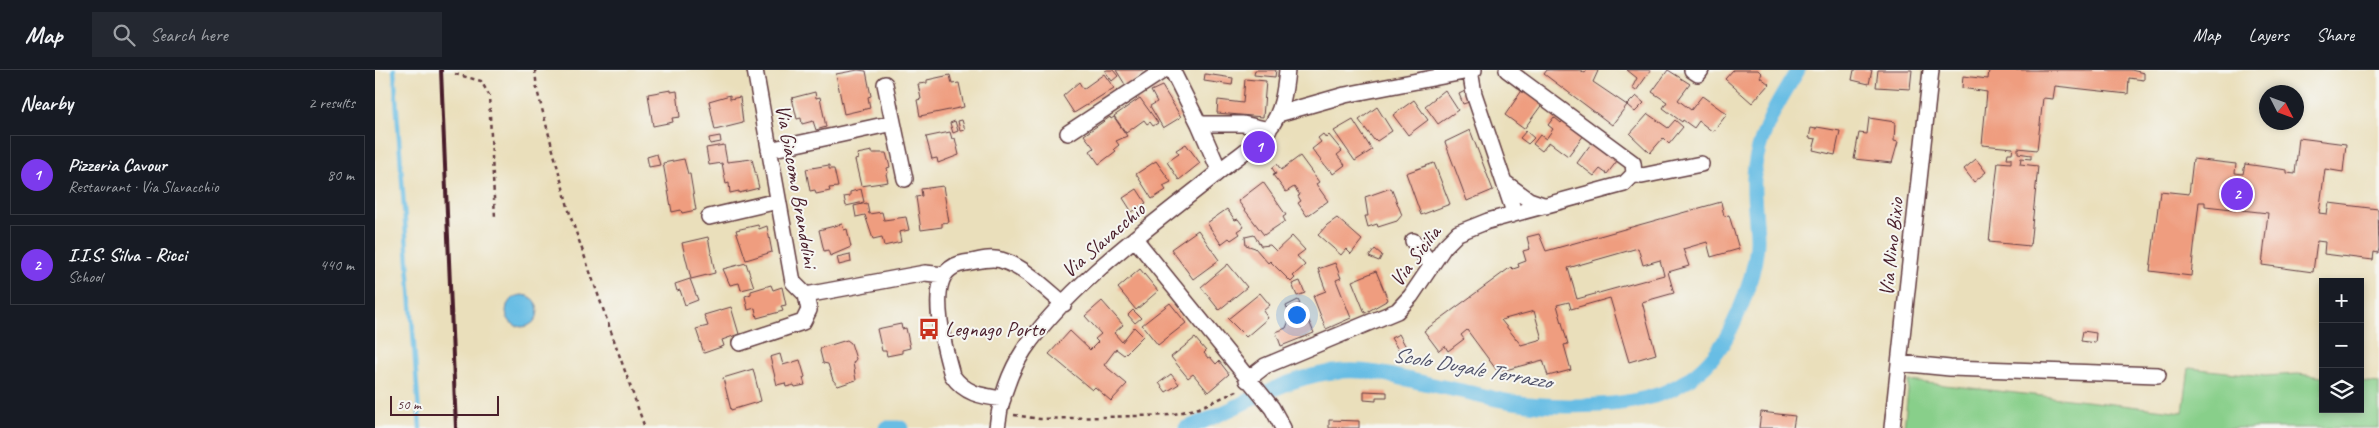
<!DOCTYPE html>
<meta charset="utf-8">
<style>
:root{--surface:#171b24;--page:#242831;--text:#f1f3f6;--muted:#9ea1a6;--line:#363941;--accent:#7c3aed}
body{margin:0;font-family:Caveat,sans-serif;background:var(--page);color:var(--text)}
.controls{position:absolute;right:15px;bottom:15px;display:grid;overflow:hidden;border-radius:0px;box-shadow:0 2px 8px #0003}
.controls button{width:45px;height:45px;display:grid;place-items:center;padding:0;border:0;border-bottom:1px solid var(--line);background:var(--surface);color:var(--text);font:25px sans-serif}
.compass{position:absolute;left:1884px;top:15px;width:45px;height:45px;border-radius:50%;background:var(--surface);box-shadow:0 2px 8px #0003;rotate:132deg}
.scale{position:absolute;left:15px;bottom:12px;width:109px;box-sizing:border-box;padding-left:5px;border:2px solid #4a1f2b;border-top:0;font-size:14px;line-height:18px;white-space:nowrap;color:#4a1f2b;-webkit-text-stroke:4px #f6f6f2;paint-order:stroke}
.you{position:absolute;left:921px;top:244px;width:18px;height:18px;margin:-12px;border:4px solid #fff;border-radius:50%;background:#1a73e8;box-shadow:0 0 0 8px #1a73e833}
.badge{display:grid;place-items:center;width:32px;height:32px;border-radius:50%;background:var(--accent);color:#fff;font-size:16px;font-weight:700}
.pin{position:absolute;translate:-50% -50%;border:2px solid #fff;box-shadow:0 1px 5px #0006}
.list{margin:0;padding:0;list-style:none}
h2{display:flex;justify-content:space-between;align-items:center;height:65px;margin:0;padding:0 20px;font-size:21px}
h2 small{font-size:16px;font-weight:400;color:var(--muted)}
.list li{display:grid;grid-template-columns:32px 1fr auto;gap:15px;align-items:center;box-sizing:border-box;height:80px;margin:0 10px 10px;padding:0 10px;border:1px solid var(--line);border-radius:0px}
.list b{display:block;font-size:19px;white-space:nowrap}
.list p{margin:0;font-size:16px;white-space:nowrap;color:var(--muted)}
.list em{font-size:16px;font-style:normal;color:var(--muted)}
.icon{flex:none;width:28px;height:28px;fill:none;stroke:currentColor;stroke-width:2;stroke-linecap:round;stroke-linejoin:round}
.map{position:relative;flex:none;width:2004px;height:358px;overflow:hidden}
header{display:flex;align-items:center;gap:30px;box-sizing:border-box;height:70px;padding:0 25px;background:var(--surface);border-bottom:1px solid var(--line)}
header strong{font-size:24px}
nav{display:flex;gap:28px;margin-inline-start:auto;font-size:18px}
.search{width:350px;height:45px;background:var(--page);display:flex;align-items:center;gap:12px;box-sizing:border-box;padding:0 18px;border-radius:0px;color:var(--muted);font-size:19px}
main{display:flex}
aside{flex:1;background:var(--surface)}
.map>svg:first-child{display:block}
.green{fill:#88cf8a;stroke:#69775a}
.water{fill:#67bde4;stroke:#586e88}
.lines{fill:none;stroke-linecap:round;stroke-linejoin:round}
.stream{stroke:#67bde4;stroke-width:4.5}
.canal{stroke:#67bde4;stroke-width:15}
.building{fill:#ef9d7f;fill-rule:evenodd}
.minor-casing{stroke:#623c41;stroke-width:18}
.path{stroke:#623c41;stroke-width:2.5;stroke-dasharray:4 4;stroke-linecap:butt}
.minor{stroke:#fff;stroke-width:15}
.rail{stroke:#4a1f2b;stroke-width:4}
.labels{text-anchor:middle;dominant-baseline:central;stroke-width:4;stroke-linejoin:round;paint-order:stroke}
.street-label{font-size:21px;fill:#4a1f2b;stroke:#f6f6f2}
.poi-label{font-size:21px;fill:#4a1f2b;stroke:#f6f6f2;text-anchor:start}
.water-label{font-size:22px;font-style:italic;fill:#54566c;stroke:#f6f6f2}
</style>
<header>
<strong>Map</strong>
<div class="search"><svg class="icon" aria-label="search" viewBox="0 0 24 24"><circle cx="10" cy="10" r="6"/><path d="M15 15l6 6"/></svg>Search here</div>
<nav><a>Map</a><a>Layers</a><a>Share</a></nav>
</header>
<main>
<aside>
<h2>Nearby<small>2 results</small></h2>
<ul class="list">
<li><span class="badge">1</span><div><b>Pizzeria Cavour</b><p>Restaurant · Via Slavacchio</p></div><em>80 m</em></li>
<li><span class="badge">2</span><div><b>I.I.S. Silva - Ricci</b><p>School</p></div><em>440 m</em></li>
</ul>
</aside>
<div class="map">
<svg width="2004" height="358" viewBox="0 0 2004 358">
<rect width="100%" height="100%" fill="#f6f6f2"/>
<filter id="ink" filterUnits="userSpaceOnUse"><feTurbulence type="fractalNoise" baseFrequency=".02" numOctaves="2"/><feDisplacementMap in="SourceGraphic" scale="10" xChannelSelector="R" yChannelSelector="G"/><feConvolveMatrix kernelMatrix="1 2 1 2 8 2 1 2 1" color-interpolation-filters="sRGB"/></filter>
<filter id="wash" filterUnits="userSpaceOnUse"><feTurbulence type="fractalNoise" baseFrequency=".0096" numOctaves="4" result="noise"/><feDisplacementMap in="SourceGraphic" scale="20" xChannelSelector="R" yChannelSelector="G"/><feGaussianBlur stdDeviation="1.12" result="paint"/><feColorMatrix in="noise" values="0 0 0 0 0 0 0 0 0 0 0 0 0 0 0 0 0 1.4 0 .05"/><feComposite in="paint" operator="in"/></filter>
<g filter="url(#wash)">
<rect width="100%" height="100%" fill="#eadfbb"/>
<path class="green" d="M1814,298L1890,306L1923,304L1948,307V339H1985V311L2004,313V358H1529L1534,311L1808,342Z"/>
<path class="water" d="M131 241a16 16 0 1 1 32 0a16 16 0 1 1-32 0Z"/>
<g class="lines">
<path class="stream" d="M19,0L45,358"/>
<path class="canal" d="M511,358H526
M811,358C867,339 907,305 968,301C998,299 1025,308 1054,314C1076,319 1099,323 1121,329C1167,339 1255,340 1297,319C1320,307 1340,289 1352,266C1366,241 1383,196 1382,167C1381,142 1376,115 1381,90C1389,54 1404,31 1423,0"/>
</g>
<g id="blocks">
<path class="building" d="M483,0L491,1L496,26L493,27L495,38L469,44L461,4Z
M732,0H738L743,6L737,11L730,1Z
M741,0H775L751,16Z
M880,0H901L900,7L879,5Z
M1172,0H1205L1210,3L1212,0H1221L1223,1L1218,12L1252,35L1237,55L1169,4Z
M1252,0H1276L1261,21L1257,18L1262,8Z
M1293,0L1315,14L1303,30L1316,40L1327,26L1352,44L1338,62L1324,51L1319,58L1308,50L1307,52L1288,38L1292,32L1277,22Z
M1358,0H1383L1387,4L1385,7L1394,14L1377,33L1350,9Z
M1479,0H1497L1494,14L1477,10Z
M1503,0H1537L1535,19L1501,17Z
M1614,0H1756L1769,3V10L1754,8L1753,24L1680,16L1678,29L1668,28L1662,80L1643,78V83L1656,85V89L1646,88L1645,94L1663,96L1655,176L1614,172L1623,92L1636,93V88H1632L1633,83H1637L1638,78L1607,75L1612,22L1587,18L1588,6L1613,9Z
M729,4L739,18L699,43L688,26L704,12L708,19Z
M830,4L858,8L857,15L829,11Z
M575,5L577,14L584,13L589,37L545,46L542,30L546,29L543,14L552,13V10Z
M870,9L891,11L888,47L842,43L843,30L868,33Z
M787,16L806,47L788,58L775,36L782,32L776,21Z
M1148,19L1168,33L1149,59L1130,45Z
M296,20V22L302,21L305,47L297,48L298,52L278,56L273,24Z
M1070,20L1083,40L1063,54L1050,36Z
M1090,21L1094,32L1088,34L1084,24Z
M440,22L441,28L445,27L451,57L441,60L438,51L427,54L426,48L422,49L417,28Z
M355,25V29L365,27L368,53L340,60L334,31Z
M1261,26L1269,33L1260,42L1252,35Z
M765,28L783,53L778,56L775,52L772,54L769,50L751,63L739,46Z
M1039,30L1053,50L1033,65L1018,45Z
M1002,37L1017,61L1002,71L1000,69L999,70L984,50Z
M1273,44L1293,58L1300,50L1308,57L1294,74L1288,68L1275,83L1255,64Z
M735,47L736,49L739,47L752,66L741,71L744,75L739,79L741,81L724,94L715,81L719,78L709,65Z
M1179,47L1186,53L1189,49L1209,65L1193,86L1174,72L1167,81L1158,74L1165,65L1171,69L1178,59L1173,55Z
M1494,48L1520,52L1519,71L1523,72L1517,93L1479,89L1484,63L1492,64Z
M587,50L590,60L585,61L583,51Z
M978,50L997,80L980,91L959,61Z
M580,51L583,61L578,63L575,53Z
M1442,57L1465,61L1460,85L1438,80L1441,69L1434,68L1436,58L1441,59Z
M1095,60L1118,120L1092,131L1070,72Z
M1151,61L1159,68L1153,74L1145,68Z
M575,62L577,69L580,68L584,85L563,93L562,88L557,89L551,67Z
M948,64L951,68L954,65L967,81L962,85L970,95L958,104L955,99L953,100L937,79L946,72L943,68Z
M345,66L346,72L335,74L334,68Z
M1924,68L1971,74L1968,102L1950,99L1944,143L1952,144L1954,133L2003,139L2004,178L2003,183L1999,182L1998,190L1949,184L1950,172L1942,171L1938,202L1887,195L1893,143L1830,136V132H1824L1816,206L1775,201L1785,121L1814,124L1818,89L1861,94L1860,103L1868,104L1870,94L1912,100V103L1920,104Z
M1218,71L1242,91L1232,104L1225,99L1219,106L1202,93Z
M811,74L825,93L804,110L792,92L804,84L801,80Z
M349,75L352,92L377,89L384,118L364,123V121L355,123L354,113L351,114L347,93L334,95L331,78Z
M497,81V83H511L515,97L512,98L513,103L511,104L513,112L486,116L480,90L483,89L482,84Z
M282,84L285,95L274,97L272,87Z
M925,86L944,112L941,114L953,131L932,146L923,133L926,131L923,126L925,125L919,117L911,122L898,105L901,104L897,98L902,94L906,100Z
M309,89L313,104H315L321,140L307,143L306,140L297,142L288,93Z
M1601,89L1611,102L1599,112L1589,99Z
M781,91L796,112L788,116L791,120L777,129L761,104Z
M1059,93L1075,134L1046,145L1031,103Z
M454,95V99H459L463,117L454,118L455,121L441,124L440,120L435,121L431,99Z
M888,112L911,145L908,147L910,151L889,165L863,131Z
M568,116L574,152L567,153V157L546,160L541,127L547,126L546,119Z
M1016,118L1027,145L1022,151L1003,157L1002,154L993,157L990,146H993L990,127Z
M486,119L489,132L471,136L469,127L475,126V122Z
M762,119L771,133L757,142L748,128Z
M1346,132L1349,146L1354,145L1364,179L1336,187L1332,172L1308,179L1314,196L1293,202L1299,223L1267,232L1281,284L1254,292L1235,228L1196,239L1194,232L1182,235L1193,274L1189,275L1196,300L1173,306L1168,290L1123,302L1092,260L1086,265L1089,269L1073,281L1070,276L1064,281L1049,261L1136,197L1138,199L1144,197L1143,194L1151,191L1148,181L1155,179L1152,167L1164,164L1171,181ZM1263,178L1268,195L1285,190L1289,205L1202,229L1193,198ZM1159,241L1167,269L1146,275L1126,250Z
M492,133L494,144L507,142L509,150L531,147L534,160L524,162L526,172L509,176L507,167L498,169L490,145L481,147L479,136Z
M852,139L860,150L863,149L869,157L863,161L865,164L856,170L854,168L846,174L832,153Z
M962,148L987,170L976,184L971,179L966,185L943,165L952,155Z
M467,154L469,160L472,159L476,177L455,186L453,180L449,181L444,160Z
M383,155L384,159L392,156L397,182L371,190L361,160Z
M823,160L844,190L818,209L796,179Z
M879,165L886,176L895,175L901,181L917,166L930,180L922,186L930,195L918,206L920,208L916,212L895,191L893,193L880,178L871,175L870,167Z
M333,167L340,203L316,209L307,173Z
M1000,179L1007,185L1004,191L994,187Z
M475,184L476,192L464,195L462,187Z
M371,193L379,217L366,220L364,213L355,215L348,199Z
M960,193L966,208L961,210L976,248L951,259L938,226L951,221L943,199Z
M853,194L872,217L844,240L826,217Z
M765,199L783,221L761,240L743,218Z
M1001,201L1013,230L990,243L977,211Z
M315,209L323,230L310,235L305,220L302,221L300,214Z
M925,211L930,223L922,226L917,214Z
M396,215L398,220L407,217L411,235L406,236L408,241L382,248L380,238L373,240L370,226L376,224V221Z
M885,223L895,235L888,241L893,248L871,267L853,249Z
M923,230L925,234L912,239L911,236Z
M727,231L748,255L739,263L747,272L759,257L768,266L749,285L741,279L729,295L752,314L736,331L720,317L717,320L674,284L695,261L715,280L723,272L720,269L726,264L710,246Z
M795,233L811,253L783,275L767,255Z
M356,237L364,264L347,270L349,276L329,283L321,259L333,256L329,245Z
M928,237L939,263L906,276L901,262L911,258L918,241Z
M758,240L766,248L760,253L753,245Z
M526,254L527,259L531,258L535,278L527,280V283L512,286L511,281H507L502,259Z
M1708,261L1721,263L1720,273L1706,271Z
M1024,264L1031,277L1024,281L1016,268Z
M820,268L831,281L829,283L833,288L835,287L841,294L844,291L854,304L833,322L818,304L813,308L796,287Z
M472,270L476,273L481,289L478,293L481,310L463,316L458,310L453,294L448,293L445,281L446,278Z
M405,284L408,295L425,290L430,307L428,308L430,315L420,317L419,315L411,317L410,313L402,315L395,287Z
M378,299L386,331L356,340L348,308Z
M796,304L804,314L791,322L784,313Z
M989,321L1012,322V327H1001V331L989,330Z
M1386,342L1420,346L1418,358H1384Z
M954,350L984,351V358H954Z"/>
</g>
</g>
<g filter="url(#ink)">
<use href="#blocks" fill-opacity="0" stroke="#623c41" stroke-width="1"/>
<g class="lines">
<g class="minor-casing">
<path id="minor" d="M380,0L418,212L431,225L550,203L569,205
M797,0L824,54L844,100
M1095,0L1099,24L1137,136V145
M1317,0L1323,4L1326,0
M510,14L530,109
M903,44L970,25L1099,0
M824,54H868L894,60
M693,63L789,0
M394,80L518,53
M1259,104L1267,106L1326,94
M1129,112L1154,130L1171,136
M334,147L403,131
M760,169L897,338L908,358
M1038,171L1057,195
M365,273L428,252L434,240L431,225
M1524,293L1575,298L1783,305
M872,310L890,296L1022,241L1036,226L1069,177L1083,163L1113,151L1249,114L1259,104L1258,93L1132,0
M628,329C606,326 590,324 577,305C570,281 552,216 575,199C581,194 588,193 596,192C606,190 617,187 626,190C650,197 671,219 689,234
M622,358C625,331 634,303 649,280C694,214 779,154 841,104C858,89 878,78 893,60C907,44 910,21 912,0
M1517,358L1556,0"/>
</g>
<path class="path" d="M160,0L162,20L196,148L270,358
M80,4L106,11L114,25L120,148
M639,345L665,349L795,345L824,338L864,320"/>
<use href="#minor" class="minor"/>
<path class="rail" d="M66,0L81,358"/>
</g>
</g>
<defs>
<g id="bus-bare" transform="scale(1.725)"><path d="M-5-6H5V4H4V6H2V4H-2V6H-4V4H-5ZM-3.5-4V0h7V-4ZM-3.5 1.2v1.5H-2V1.2ZM2 1.2v1.5H3.5V1.2Z" fill="#c8321e" stroke="#f6f6f2" stroke-width="2.5" paint-order="stroke"/></g>
</defs>
<g fill-rule="evenodd">
<use href="#bus-bare" x="554" y="259"/>
</g>
<g class="labels">
<g class="street-label">
<text transform="translate(422 116) rotate(80)">Via Giacomo Brandolini</text>
<text transform="translate(728 170) rotate(-41)">Via Slavacchio</text>
<text transform="translate(1516 177) rotate(-84)">Via Nino Bixio</text>
<text transform="translate(1040 186) rotate(-53)">Via Sicilia</text>
</g>
<g class="poi-label">
<text x="570" y="259">Legnago Porto</text>
</g>
<g class="water-label">
<text transform="translate(1097 298) rotate(10)">Scolo Dugale Terrazzo</text>
</g>
</g>
</svg>
<div class="controls">
<button>+</button>
<button>−</button>
<button><svg class="icon" aria-label="layers" viewBox="0 0 24 24"><path d="M12 4l9 5-9 5-9-5zM3 14l9 5 9-5"/></svg></button>
</div>
<svg class="compass" viewBox="-18 -18 36 36"><path d="M0-13l5 13h-10z" fill="#e53935"/><path d="M0 13l5-13h-10z" fill="#9ea1a6"/></svg>
<div class="scale">50 m</div>
<div class="you"></div>
<div class="pin badge" style="left:884px;top:77px">1</div>
<div class="pin badge" style="left:1862px;top:124px">2</div>
</div>
</main>
